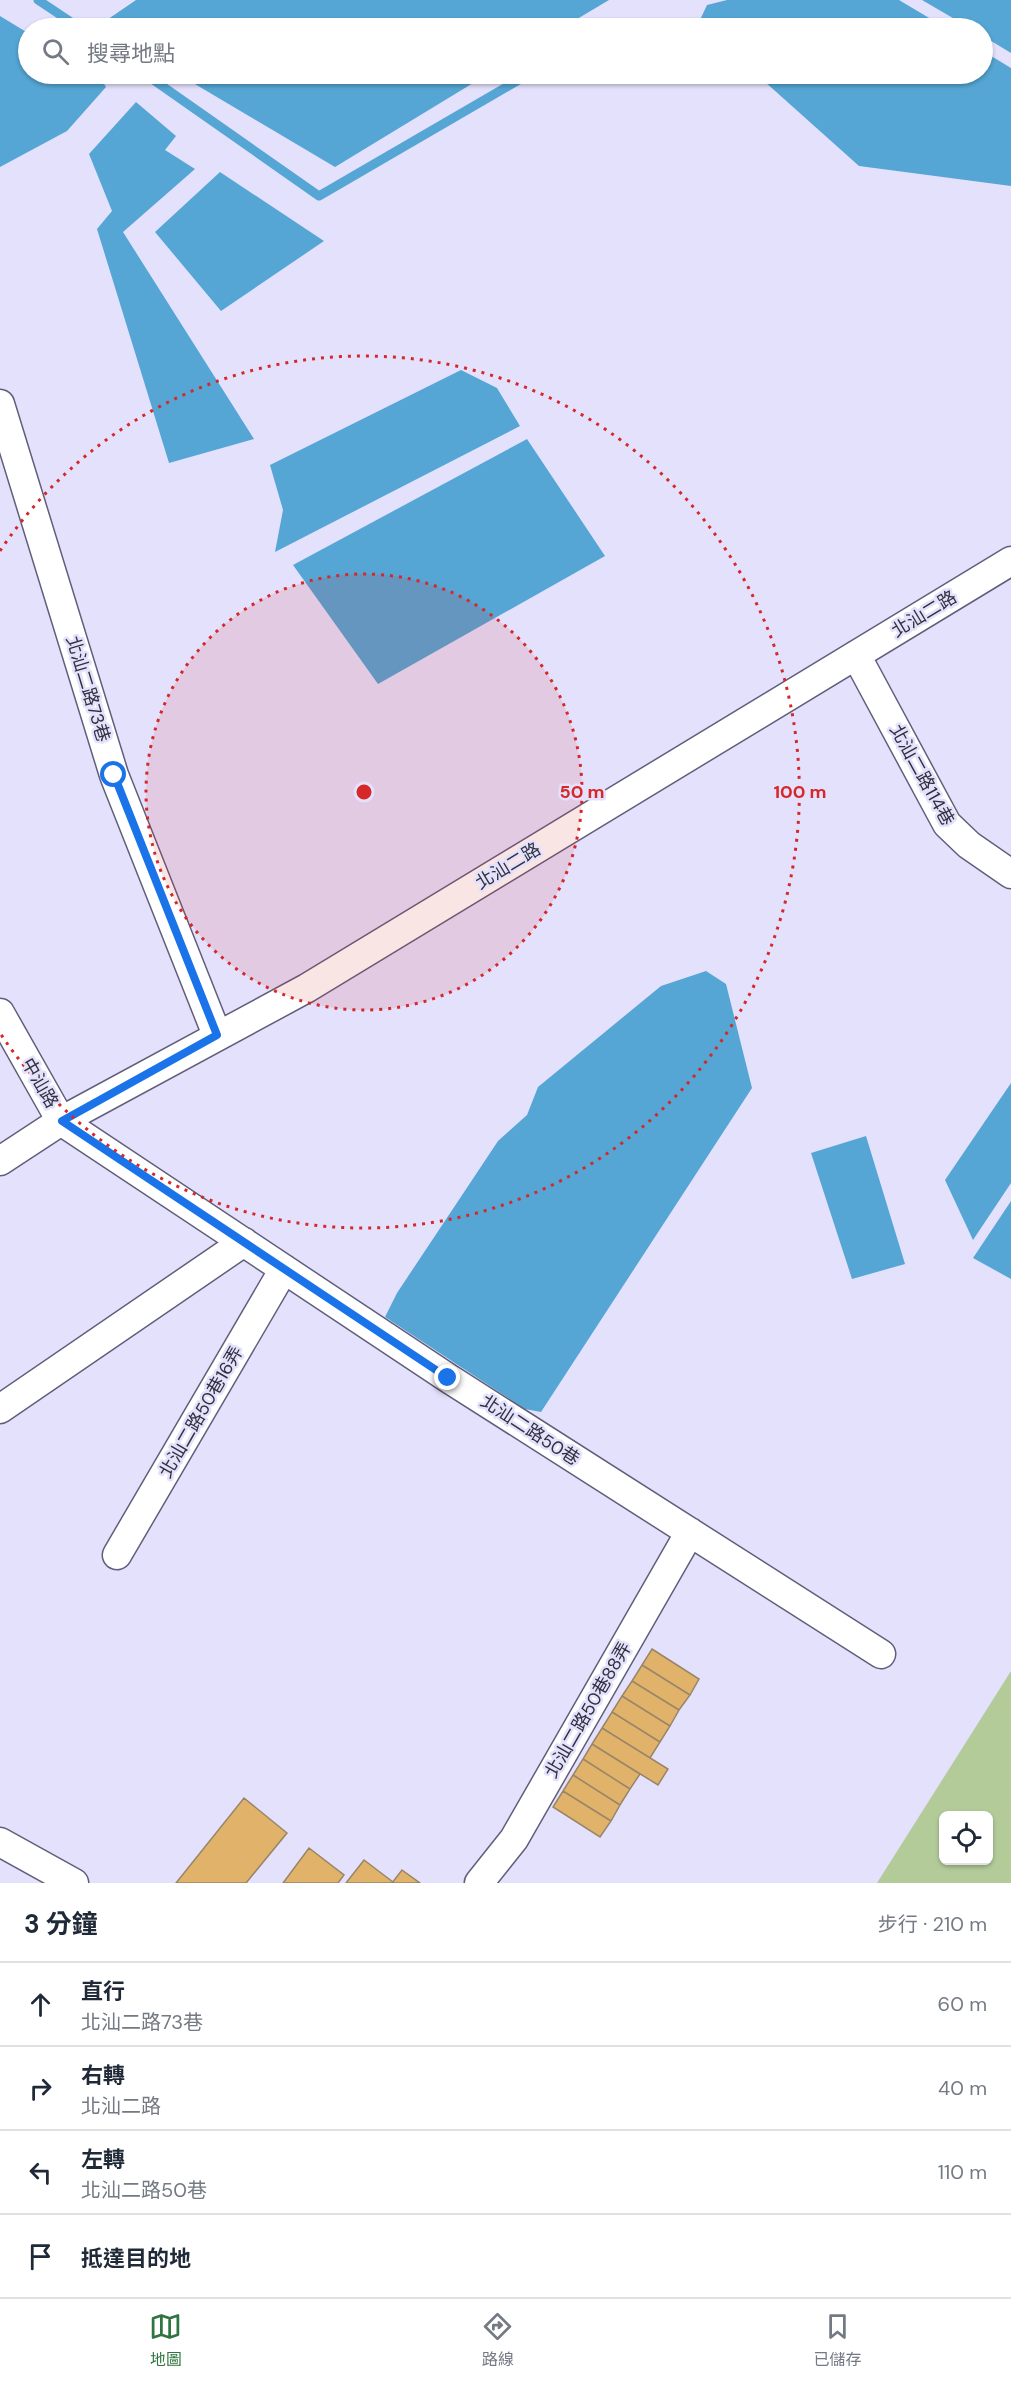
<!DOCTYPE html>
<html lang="zh-TW">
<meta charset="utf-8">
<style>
:root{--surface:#fff;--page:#f2f2f3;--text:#1f2937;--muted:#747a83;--line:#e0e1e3;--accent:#307540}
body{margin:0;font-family:"DM Sans","Noto Sans TC",sans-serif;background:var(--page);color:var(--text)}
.controls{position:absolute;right:18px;bottom:18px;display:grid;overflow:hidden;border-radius:9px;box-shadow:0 2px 4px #0004}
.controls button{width:54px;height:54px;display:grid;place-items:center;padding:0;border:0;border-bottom:2px solid var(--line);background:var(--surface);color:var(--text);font:30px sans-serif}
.stop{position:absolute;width:18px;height:18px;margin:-14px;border:4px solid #1a73e8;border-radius:50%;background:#fff}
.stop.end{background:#1a73e8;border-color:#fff;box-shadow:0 2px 6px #0008}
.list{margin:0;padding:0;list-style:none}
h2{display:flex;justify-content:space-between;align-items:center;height:78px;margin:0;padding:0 24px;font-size:26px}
h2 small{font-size:20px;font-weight:400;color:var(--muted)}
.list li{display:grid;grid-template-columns:39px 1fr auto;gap:18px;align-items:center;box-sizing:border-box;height:84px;padding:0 24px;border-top:2px solid var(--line)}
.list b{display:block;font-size:22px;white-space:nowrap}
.list p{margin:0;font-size:20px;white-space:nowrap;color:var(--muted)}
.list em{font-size:20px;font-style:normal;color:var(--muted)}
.icon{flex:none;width:33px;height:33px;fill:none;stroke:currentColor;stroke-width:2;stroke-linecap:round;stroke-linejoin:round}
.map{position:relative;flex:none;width:1011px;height:1883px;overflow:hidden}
.search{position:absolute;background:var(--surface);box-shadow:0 2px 4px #0004;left:18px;right:18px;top:18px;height:66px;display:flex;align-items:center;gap:15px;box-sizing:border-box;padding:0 21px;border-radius:33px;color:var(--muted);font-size:22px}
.sheet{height:414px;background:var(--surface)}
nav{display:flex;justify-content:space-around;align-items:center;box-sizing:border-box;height:84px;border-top:2px solid var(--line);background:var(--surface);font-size:16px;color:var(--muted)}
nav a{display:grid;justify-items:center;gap:3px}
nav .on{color:var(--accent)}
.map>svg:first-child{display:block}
.green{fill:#b3cb99;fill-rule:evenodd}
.water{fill:#55a6d4}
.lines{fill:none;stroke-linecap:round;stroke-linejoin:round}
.stream{stroke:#55a6d4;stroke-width:9}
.building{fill:#e0b26a;stroke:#988568;stroke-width:1.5}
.minor-casing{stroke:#615e7b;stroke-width:31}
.minor{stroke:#fff;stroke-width:28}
.route{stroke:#1a73e8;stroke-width:8}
.ring{fill:none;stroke:#d62828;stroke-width:3;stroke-dasharray:3 6}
.labels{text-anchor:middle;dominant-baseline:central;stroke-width:5;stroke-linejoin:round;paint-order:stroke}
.street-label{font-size:18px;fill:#31303d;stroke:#e4e1fd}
.centre{fill:#d62828;stroke:#e4e1fd;stroke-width:3}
.ring-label{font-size:18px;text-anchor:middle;font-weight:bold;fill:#d62828;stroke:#e4e1fd;stroke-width:5;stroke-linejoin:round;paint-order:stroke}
</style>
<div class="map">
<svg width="1011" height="1883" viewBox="0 0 1011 1883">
<rect width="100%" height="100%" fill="#e4e1fd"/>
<path class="green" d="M1011,1671V1883H877ZM944,1816H988V1860H944Z"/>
<path class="water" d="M136,0H609L562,28H103L98,26Z
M727,0H899L946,28H706L699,22L707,5Z
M922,0H1011V53L983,36L982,28H970Z
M0,16L28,33V74H92L101,79L106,87L67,131L0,167Z
M983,51L1011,68V186L859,166L756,74H982Z
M178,74H488L335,167Z
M136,102L176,136L165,150L195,169L123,232L254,439L169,463L97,229L112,211L89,154Z
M220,172L324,241L221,311L155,232Z
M461,370L497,388L520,426L275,552L283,510L270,465Z
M527,439L605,556L378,684L293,565Z
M706,971L726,984L752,1088L541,1412L525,1409L385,1317L397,1293L498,1141L527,1115L538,1087L661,986Z
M1011,1083V1183L973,1240L945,1180Z
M866,1136L905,1264L852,1279L811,1153Z
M1011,1201V1279L973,1258Z"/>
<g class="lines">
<path class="stream" d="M38,0L80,28
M606,28L610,26
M145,74L319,196L529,74"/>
</g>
<path class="building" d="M652,1649L699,1679L690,1695L642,1665Z
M642,1665L690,1695L679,1710L632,1681Z
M632,1681L679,1710L670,1726L622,1696Z
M622,1696L670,1726L660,1742L612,1712Z
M612,1712L660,1742L650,1758L602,1728Z
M602,1728L668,1769L658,1785L592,1744Z
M592,1744L640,1774L630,1789L583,1759Z
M583,1759L630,1789L620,1805L573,1775Z
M573,1775L620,1805L611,1821L563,1791Z
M563,1791L611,1821L600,1837L553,1807Z
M244,1798L287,1833L246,1883H176Z
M309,1848L344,1875L338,1883H283Z
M364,1860L393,1882L392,1883H346Z
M402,1870L420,1883H392Z"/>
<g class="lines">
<g class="minor-casing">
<path id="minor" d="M0,404L114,775L217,1035
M856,655L947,824L969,845L1011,874
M0,1013L61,1121L448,1378L881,1654
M0,1161L61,1121L307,988L1011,561
M0,1409L244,1242
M117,1555L284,1269
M0,1842L74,1883
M479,1883L514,1839L690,1532"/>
</g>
<use href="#minor" class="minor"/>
</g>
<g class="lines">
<path class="route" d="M114,775L217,1035L62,1121L448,1378"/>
</g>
<circle cx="364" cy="792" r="218" fill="#d62828" fill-opacity=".12"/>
<g class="ring">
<circle cx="364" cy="792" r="218"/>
<path d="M0 551A436 436 0 1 1 0 1033"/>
</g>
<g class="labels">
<g class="street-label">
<text transform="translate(924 614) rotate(-31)">北汕二路</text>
<text transform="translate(88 689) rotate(73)">北汕二路73巷</text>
<text transform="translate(922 775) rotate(61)">北汕二路114巷</text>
<text transform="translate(508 866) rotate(-31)">北汕二路</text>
<text transform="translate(40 1083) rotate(60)">中汕路</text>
<text transform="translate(201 1412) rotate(-60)">北汕二路50巷16弄</text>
<text transform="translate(530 1430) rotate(33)">北汕二路50巷</text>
<text transform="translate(588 1710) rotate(-60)">北汕二路50巷88弄</text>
</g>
</g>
<circle cx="364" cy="792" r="9" class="centre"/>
<g class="ring-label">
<text x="582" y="798">50 m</text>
<text x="800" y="798">100 m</text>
</g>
</svg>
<div class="controls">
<button><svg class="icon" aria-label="locate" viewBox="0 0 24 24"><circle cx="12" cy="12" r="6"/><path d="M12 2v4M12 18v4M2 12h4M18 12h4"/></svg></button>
</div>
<div class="stop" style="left:114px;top:775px"></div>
<div class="stop end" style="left:448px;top:1378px"></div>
<div class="search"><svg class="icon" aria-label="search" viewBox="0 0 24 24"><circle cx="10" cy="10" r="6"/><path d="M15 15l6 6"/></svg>搜尋地點</div>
</div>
<section class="sheet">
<h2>3 分鐘<small>步行 · 210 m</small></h2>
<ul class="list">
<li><svg class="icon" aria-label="ahead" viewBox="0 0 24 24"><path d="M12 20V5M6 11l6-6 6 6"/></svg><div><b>直行</b><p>北汕二路73巷</p></div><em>60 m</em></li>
<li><svg class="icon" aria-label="right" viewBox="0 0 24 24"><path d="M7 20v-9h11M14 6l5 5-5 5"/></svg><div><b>右轉</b><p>北汕二路</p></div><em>40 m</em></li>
<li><svg class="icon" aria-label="left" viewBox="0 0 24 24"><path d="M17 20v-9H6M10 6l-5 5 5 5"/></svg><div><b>左轉</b><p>北汕二路50巷</p></div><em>110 m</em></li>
<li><svg class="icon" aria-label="arrive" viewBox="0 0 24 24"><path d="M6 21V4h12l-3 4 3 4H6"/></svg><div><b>抵達目的地</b></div></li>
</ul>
</section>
<nav>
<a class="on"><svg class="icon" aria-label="map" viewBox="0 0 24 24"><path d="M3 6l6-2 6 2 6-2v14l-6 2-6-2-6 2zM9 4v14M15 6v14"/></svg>地圖</a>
<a><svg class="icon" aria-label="directions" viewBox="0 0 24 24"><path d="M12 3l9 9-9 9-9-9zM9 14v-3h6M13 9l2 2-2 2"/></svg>路線</a>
<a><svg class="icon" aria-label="saved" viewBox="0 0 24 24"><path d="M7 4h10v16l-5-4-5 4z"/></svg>已儲存</a>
</nav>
